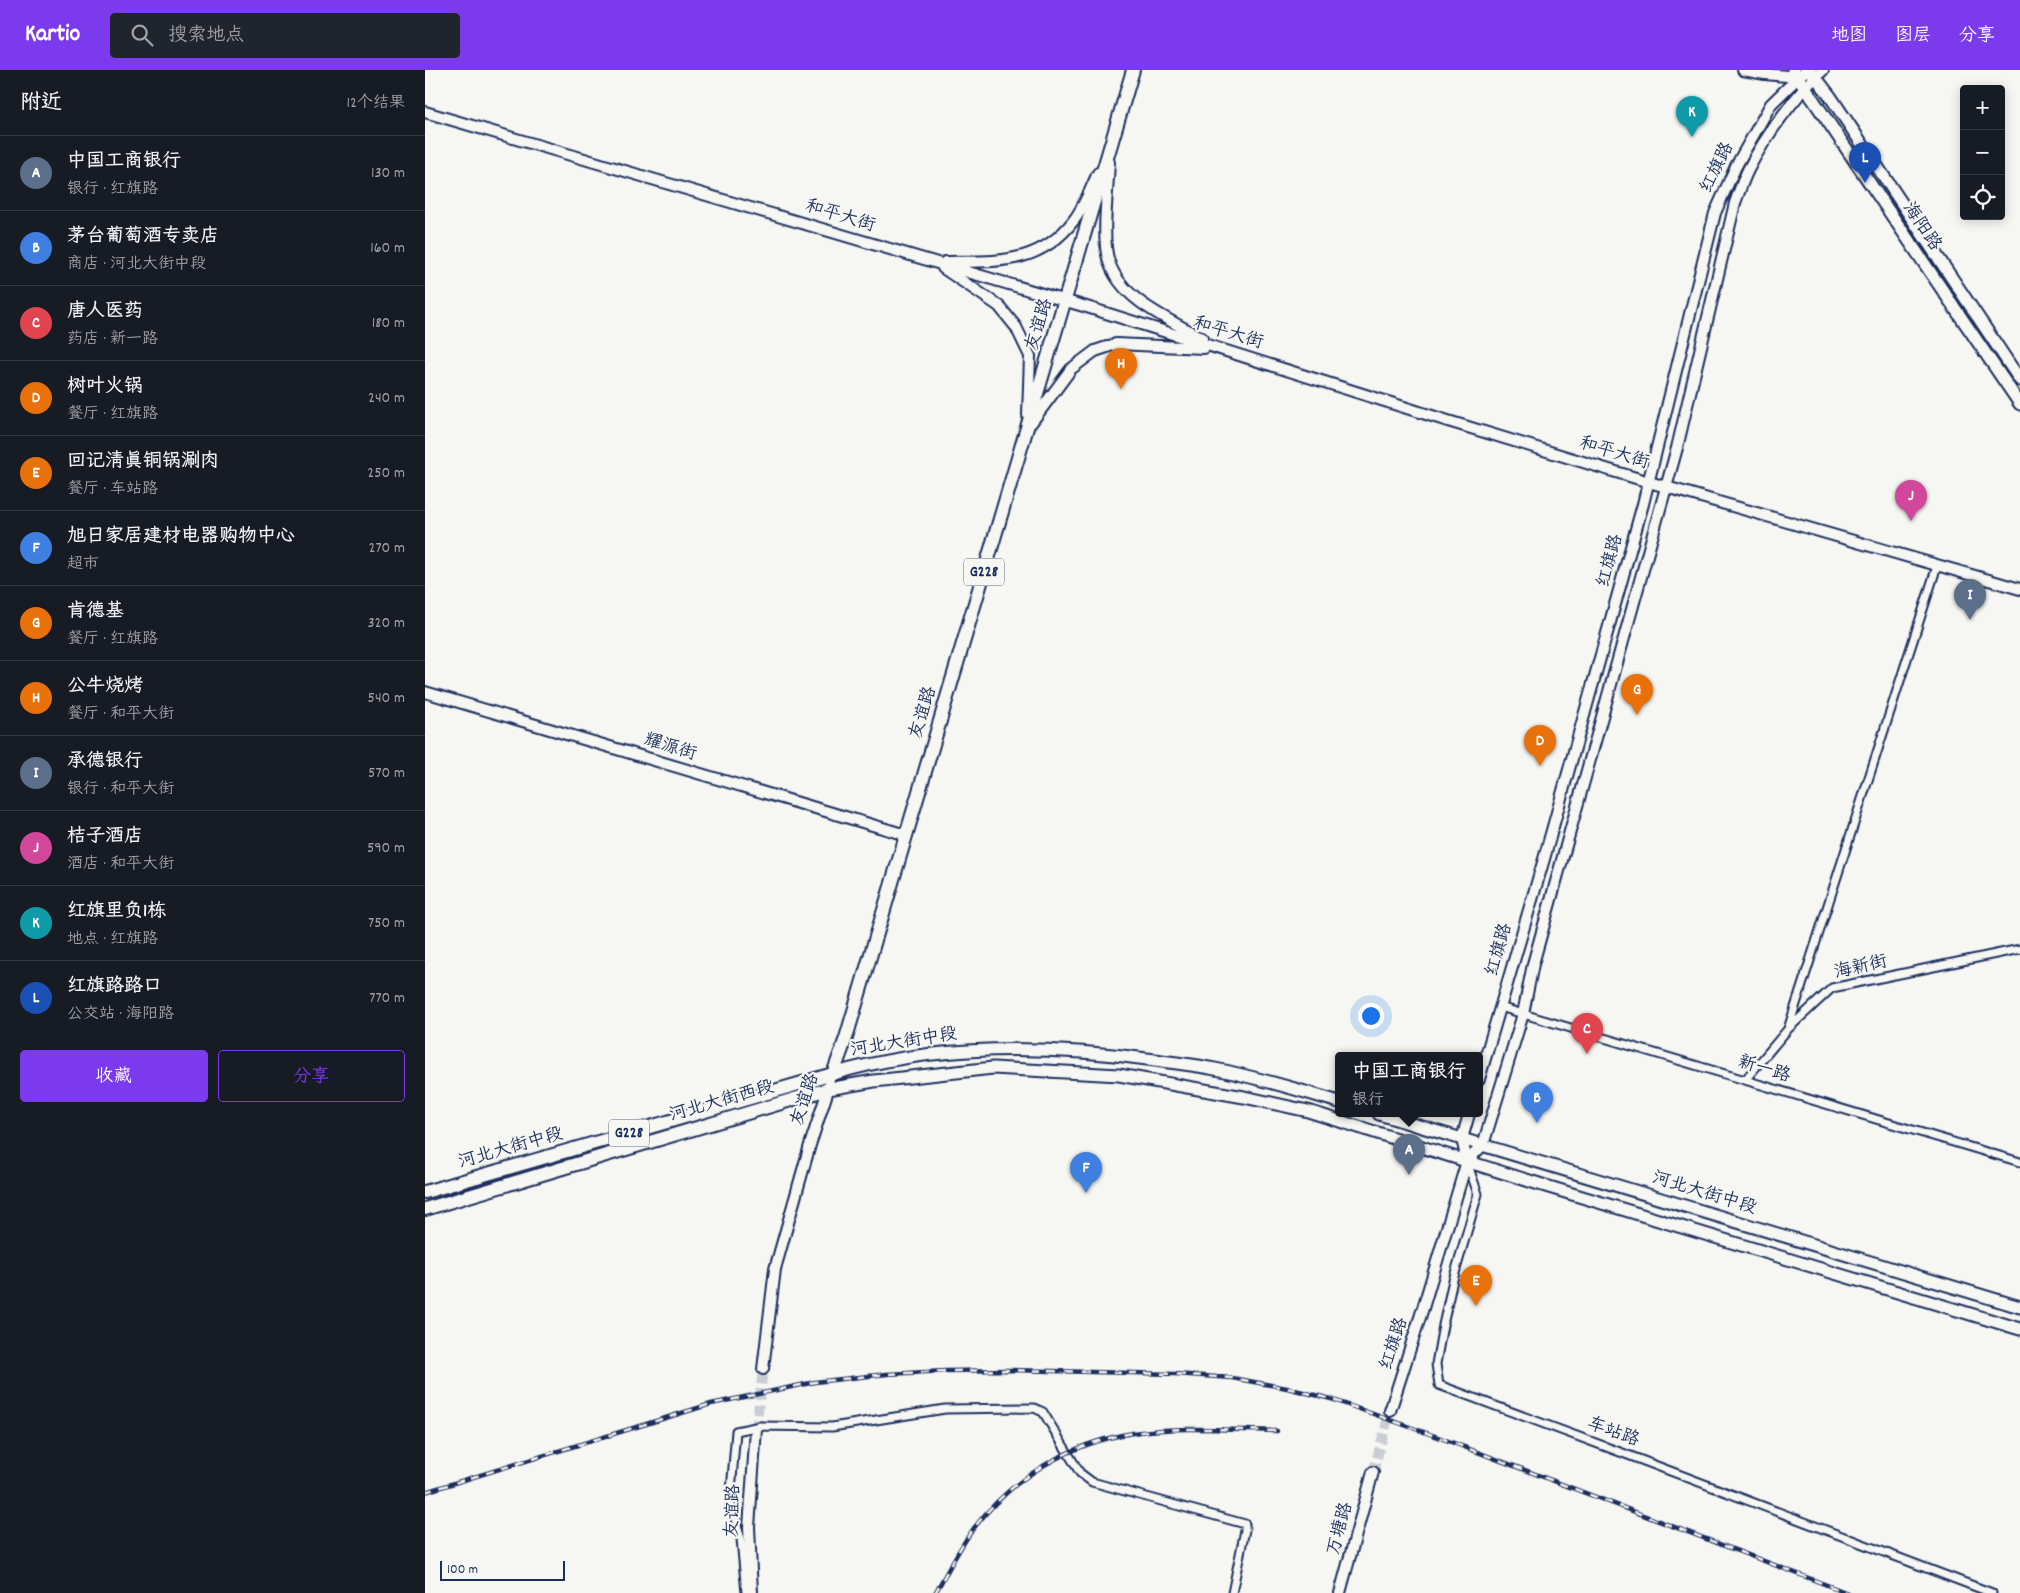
<!DOCTYPE html>
<html lang="zh">
<meta charset="utf-8">
<style>
:root{--surface:#171b24;--page:#20242c;--text:#f1f3f6;--muted:#9ea1a6;--line:#363941;--accent:#7c3aed}
body{margin:0;font-family:Dekko,"LXGW WenKai TC",sans-serif;background:var(--page);color:var(--text)}
.controls{position:absolute;right:15px;top:15px;display:grid;overflow:hidden;border-radius:5px;box-shadow:0 2px 12px #0003}
.controls button{width:45px;height:45px;display:grid;place-items:center;padding:0;border:0;border-bottom:1px solid var(--line);background:var(--surface);color:var(--text);font:25px sans-serif}
.scale{position:absolute;left:15px;bottom:12px;width:125px;box-sizing:border-box;padding-left:5px;border:2px solid #1b2f5e;border-top:0;font-size:14px;line-height:18px;white-space:nowrap;color:#1b2f5e;-webkit-text-stroke:4px #f6f6f2;paint-order:stroke}
.you{position:absolute;left:945px;top:945px;width:18px;height:18px;margin:-12px;border:4px solid #fff;border-radius:50%;background:#1a73e8;box-shadow:0 0 0 8px #1a73e833}
.badge{display:grid;place-items:center;width:32px;height:32px;border-radius:50%;background:var(--accent);color:#fff;font-size:16px;font-weight:700}
.pin{position:absolute;translate:-50% -41px;filter:drop-shadow(0 1px 2px #0008)}
.pin::after{content:'';position:absolute;top:26px;width:18px;height:15px;background:inherit;clip-path:polygon(0 0,100% 0,50% 100%)}
.popup{position:absolute;left:910px;top:982px;width:148px;height:65px;box-sizing:border-box;display:grid;place-content:center;border-radius:5px;background:var(--surface);filter:drop-shadow(0 1px 4px #0005);font-size:16px;white-space:nowrap;color:var(--muted)}
.popup b{font-size:19px;color:var(--text)}
.popup::after{content:'';position:absolute;left:50%;top:100%;margin-left:-10px;border:10px solid transparent;border-top-color:var(--surface)}
.list{margin:0;padding:0;list-style:none}
h2{display:flex;justify-content:space-between;align-items:center;height:65px;margin:0;padding:0 20px;font-size:21px}
h2 small{font-size:16px;font-weight:400;color:var(--muted)}
.list li{display:grid;grid-template-columns:32px 1fr auto;gap:15px;align-items:center;box-sizing:border-box;height:75px;padding:0 20px;border-top:1px solid var(--line)}
.list b{display:block;font-size:19px;white-space:nowrap}
.list p{margin:0;font-size:16px;white-space:nowrap;color:var(--muted)}
.list em{font-size:16px;font-style:normal;color:var(--muted)}
.actions{display:flex;gap:10px;padding:15px 20px}
.actions a{flex:1;padding:11px 0;border:1px solid var(--accent);border-radius:5px;text-align:center;font-size:18px;color:var(--accent)}
.actions .main{background:var(--accent);color:#fff}
.icon{flex:none;width:28px;height:28px;fill:none;stroke:currentColor;stroke-width:2;stroke-linecap:round;stroke-linejoin:round}
.map{position:relative;flex:none;width:1595px;height:1523px;overflow:hidden}
header{display:flex;align-items:center;gap:30px;box-sizing:border-box;height:70px;padding:0 25px;background:var(--accent);color:#fff}
header strong{font-size:24px}
nav{display:flex;gap:28px;margin-inline-start:auto;font-size:18px}
.search{width:350px;height:45px;background:var(--page);display:flex;align-items:center;gap:12px;box-sizing:border-box;padding:0 18px;border-radius:5px;color:var(--muted);font-size:19px}
main{display:flex}
aside{flex:1;background:var(--surface)}
.map>svg:first-child{display:block}
.lines{fill:none;stroke-linecap:round;stroke-linejoin:round}
.secondary-tunnel{stroke:#caced4;stroke-width:10;stroke-dasharray:10 5;stroke-linecap:butt}
.street-casing{stroke:#1b2f5e;stroke-width:11}
.secondary-casing{stroke:#1b2f5e;stroke-width:14}
.primary-casing{stroke:#1b2f5e;stroke-width:15}
.highway-casing{stroke:#1b2f5e;stroke-width:16}
.street{stroke:#f6f6f2;stroke-width:7}
.secondary{stroke:#f6f6f2;stroke-width:10}
.primary{stroke:#f6f6f2;stroke-width:11}
.highway{stroke:#f6f6f2;stroke-width:12}
.rail-casing{stroke:#1b2f5e;stroke-width:4.5}
.rail{stroke:#f6f6f2;stroke-width:2.5;stroke-dasharray:8;stroke-linecap:butt}
.labels{text-anchor:middle;dominant-baseline:central;stroke-width:4.5;stroke-linejoin:round;paint-order:stroke}
.shield{fill:#f6f6f2;stroke:#5d6b8a;stroke-width:1}
.shield-label{font-size:16px;font-weight:bold;fill:#1b2f5e}
.street-label{font-size:18px;fill:#1b2f5e;stroke:#f6f6f2}
</style>
<header>
<strong>Kartio</strong>
<div class="search"><svg class="icon" aria-label="search" viewBox="0 0 24 24"><circle cx="10" cy="10" r="6"/><path d="M15 15l6 6"/></svg>搜索地点</div>
<nav><a>地图</a><a>图层</a><a>分享</a></nav>
</header>
<main>
<aside>
<h2>附近<small>12个结果</small></h2>
<ul class="list">
<li><span class="badge" style="background:#5c6f8a">A</span><div><b>中国工商银行</b><p>银行 · 红旗路</p></div><em>130 m</em></li>
<li><span class="badge" style="background:#3f7fe0">B</span><div><b>茅台葡萄酒专卖店</b><p>商店 · 河北大街中段</p></div><em>160 m</em></li>
<li><span class="badge" style="background:#e0444e">C</span><div><b>唐人医药</b><p>药店 · 新一路</p></div><em>180 m</em></li>
<li><span class="badge" style="background:#e8710a">D</span><div><b>树叶火锅</b><p>餐厅 · 红旗路</p></div><em>240 m</em></li>
<li><span class="badge" style="background:#e8710a">E</span><div><b>回记清真铜锅涮肉</b><p>餐厅 · 车站路</p></div><em>250 m</em></li>
<li><span class="badge" style="background:#3f7fe0">F</span><div><b>旭日家居建材电器购物中心</b><p>超市</p></div><em>270 m</em></li>
<li><span class="badge" style="background:#e8710a">G</span><div><b>肯德基</b><p>餐厅 · 红旗路</p></div><em>320 m</em></li>
<li><span class="badge" style="background:#e8710a">H</span><div><b>公牛烧烤</b><p>餐厅 · 和平大街</p></div><em>540 m</em></li>
<li><span class="badge" style="background:#5c6f8a">I</span><div><b>承德银行</b><p>银行 · 和平大街</p></div><em>570 m</em></li>
<li><span class="badge" style="background:#d1479c">J</span><div><b>桔子酒店</b><p>酒店 · 和平大街</p></div><em>590 m</em></li>
<li><span class="badge" style="background:#0f9aa8">K</span><div><b>红旗里负1栋</b><p>地点 · 红旗路</p></div><em>750 m</em></li>
<li><span class="badge" style="background:#1a4fb4">L</span><div><b>红旗路路口</b><p>公交站 · 海阳路</p></div><em>770 m</em></li>
</ul>
<div class="actions"><a class="main">收藏</a><a>分享</a></div>
</aside>
<div class="map">
<svg width="1595" height="1523" viewBox="0 0 1595 1523">
<rect width="100%" height="100%" fill="#f6f6f2"/>
<filter id="ink" filterUnits="userSpaceOnUse"><feTurbulence type="fractalNoise" baseFrequency=".02" numOctaves="2"/><feDisplacementMap in="SourceGraphic" scale="10" xChannelSelector="R" yChannelSelector="G"/><feConvolveMatrix kernelMatrix="1 2 1 2 8 2 1 2 1" color-interpolation-filters="sRGB"/></filter>
<g filter="url(#ink)">
<g class="lines">
<path class="secondary-tunnel" d="M331,1359L338,1299
M948,1402L965,1341"/>
<g class="street-casing">
<path id="street" d="M1075,937L1595,1092
M1363,959L1512,496
M1320,1010L1363,959L1407,918L1595,879
M1042,1092L1053,1124L1028,1210L1018,1255L1011,1294L1014,1315L1203,1385L1567,1523
M321,1523L316,1469L305,1433L311,1361L335,1356L407,1357L520,1339L609,1338L618,1342L655,1403L667,1412L820,1454V1460L807,1523"/>
</g>
<g class="secondary-casing">
<path id="secondary" d="M1318,0L1340,4L1373,7
M0,42L665,238L1023,351L1224,412L1595,519
M684,92C683,118 676,169 684,192C697,231 744,249 777,268
M520,192C571,191 614,196 649,150C659,137 666,118 673,103
M518,198L574,236L591,257L605,286L603,345
M606,353L646,299L670,281L691,274L779,278
M0,622L481,765
M1054,1009L1119,789L1218,434L1290,143L1311,96L1346,34L1381,0
M1042,1091L1058,1075L1098,944L1108,894L1252,378L1310,133C1314,122 1318,110 1323,100C1340,67 1370,25 1398,0
M338,1299L350,1199L385,1075L405,1014
M965,1341L998,1238L1042,1091L1037,1069L1044,1044
M327,1523L324,1457L331,1359
M915,1523L948,1402"/>
</g>
<g class="primary-casing">
<path id="primary" d="M1368,0L1595,334
M1385,0L1405,26L1595,310
M408,1004C513,973 623,975 730,990C750,993 770,995 790,999C832,1007 873,1020 914,1032
M403,1019L449,1011L568,998L694,1005L819,1027L883,1041L1114,1114L1595,1259
M954,1044L1595,1237"/>
</g>
<g class="highway-casing">
<path id="highway" d="M0,1122L408,1004L421,968L708,0
M0,1139L403,1019"/>
</g>
<use href="#street" class="street"/>
<use href="#secondary" class="secondary"/>
<use href="#primary" class="primary"/>
<use href="#highway" class="highway"/>
<g class="rail-casing">
<path id="rail" d="M0,1422L286,1334L390,1312L462,1304L521,1301L584,1300L750,1304L807,1308L862,1318L906,1329L1013,1367L1423,1523
M510,1523C523,1501 534,1478 549,1458C588,1407 645,1373 708,1363C755,1356 804,1360 852,1361"/>
</g>
<use href="#rail" class="rail"/>
</g>
</g>
<g class="labels">
<g class="shield">
<rect x="539" y="488.5" width="40" height="27" rx="4"/>
<rect x="184" y="1049.5" width="40" height="27" rx="4"/>
</g>
<g class="shield-label">
<text x="559" y="502">G228</text>
<text x="204" y="1063">G228</text>
</g>
<g class="street-label">
<text transform="translate(1293 98) rotate(-64)">红旗路</text>
<text transform="translate(415 147) rotate(17)">和平大街</text>
<text transform="translate(1496 157) rotate(56)">海阳路</text>
<text transform="translate(615 255) rotate(-73)">友谊路</text>
<text transform="translate(803 264) rotate(17)">和平大街</text>
<text transform="translate(1189 384) rotate(17)">和平大街</text>
<text transform="translate(1186 491) rotate(-75)">红旗路</text>
<text transform="translate(499 643) rotate(-73)">友谊路</text>
<text transform="translate(245 678) rotate(17)">耀源街</text>
<text transform="translate(1075 880) rotate(-74)">红旗路</text>
<text transform="translate(1436 898) rotate(-13)">海新街</text>
<text transform="translate(479 973) rotate(-9)">河北大街中段</text>
<text transform="translate(1339 1000) rotate(17)">新一路</text>
<text transform="translate(381 1030) rotate(-72)">友谊路</text>
<text transform="translate(297 1032) rotate(-16)">河北大街西段</text>
<text transform="translate(86 1079) rotate(-16)">河北大街中段</text>
<text transform="translate(1279 1124) rotate(17)">河北大街中段</text>
<text transform="translate(970 1274) rotate(-72)">红旗路</text>
<text transform="translate(1188 1363) rotate(20)">车站路</text>
<text transform="translate(309 1441) rotate(-88)">友谊路</text>
<text transform="translate(916 1459) rotate(-75)">万塘路</text>
</g>
</g>
</svg>
<div class="controls">
<button>+</button>
<button>−</button>
<button><svg class="icon" aria-label="locate" viewBox="0 0 24 24"><circle cx="12" cy="12" r="6"/><path d="M12 2v4M12 18v4M2 12h4M18 12h4"/></svg></button>
</div>
<div class="scale">100 m</div>
<div class="you"></div>
<div class="pin badge" style="left:984px;top:1105px;background:#5c6f8a">A</div>
<div class="popup"><b>中国工商银行</b>银行</div>
<div class="pin badge" style="left:1112px;top:1053px;background:#3f7fe0">B</div>
<div class="pin badge" style="left:1162px;top:984px;background:#e0444e">C</div>
<div class="pin badge" style="left:1115px;top:696px;background:#e8710a">D</div>
<div class="pin badge" style="left:1051px;top:1236px;background:#e8710a">E</div>
<div class="pin badge" style="left:661px;top:1123px;background:#3f7fe0">F</div>
<div class="pin badge" style="left:1212px;top:645px;background:#e8710a">G</div>
<div class="pin badge" style="left:696px;top:319px;background:#e8710a">H</div>
<div class="pin badge" style="left:1545px;top:550px;background:#5c6f8a">I</div>
<div class="pin badge" style="left:1486px;top:451px;background:#d1479c">J</div>
<div class="pin badge" style="left:1267px;top:67px;background:#0f9aa8">K</div>
<div class="pin badge" style="left:1440px;top:113px;background:#1a4fb4">L</div>
</div>
</main>
